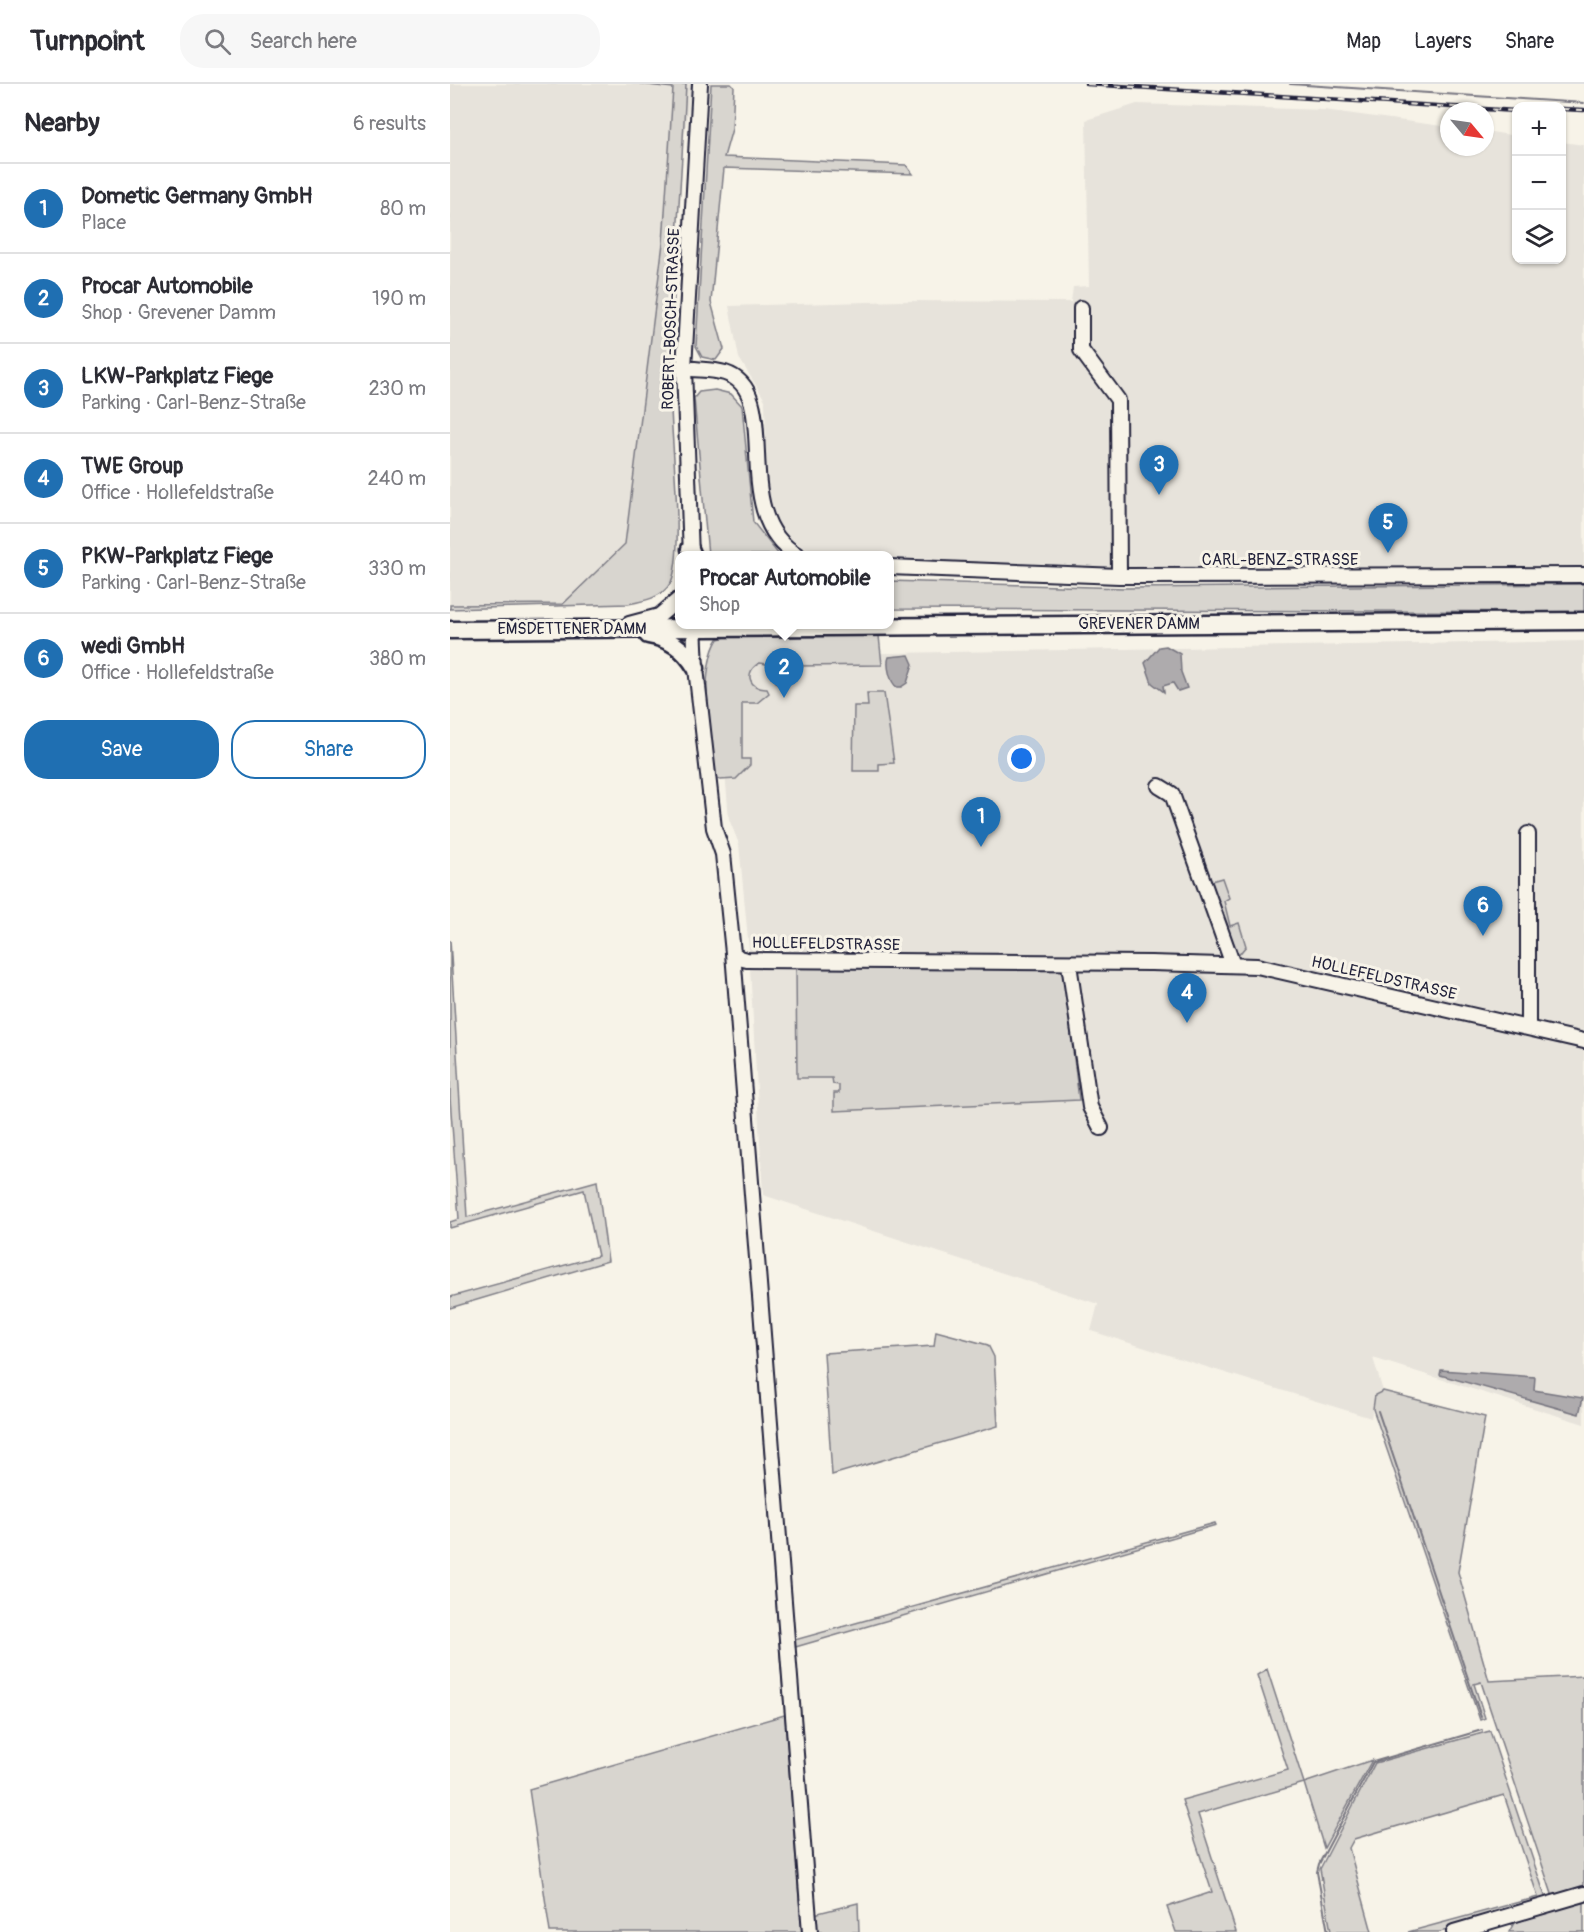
<!DOCTYPE html>
<meta charset="utf-8">
<style>
:root{--surface:#fff;--page:#f7f7f7;--text:#2b2b33;--muted:#7c7c81;--line:#e1e1e2;--accent:#1f6fb2}
body{margin:0;font-family:Pangolin,sans-serif;background:var(--page);color:var(--text)}
.controls{position:absolute;right:18px;top:18px;display:grid;overflow:hidden;border-radius:12px;box-shadow:0 2px 4px #0004}
.controls button{width:54px;height:54px;display:grid;place-items:center;padding:0;border:0;border-bottom:2px solid var(--line);background:var(--surface);color:var(--text);font:30px sans-serif}
.compass{position:absolute;left:990px;top:18px;width:54px;height:54px;border-radius:50%;background:var(--surface);box-shadow:0 2px 4px #0004;rotate:119deg}
.you{position:absolute;left:572px;top:675px;width:21px;height:21px;margin:-15px;border:4px solid #fff;border-radius:50%;background:#1a73e8;box-shadow:0 0 0 9px #1a73e833}
.badge{display:grid;place-items:center;width:39px;height:39px;border-radius:50%;background:var(--accent);color:#fff;font-size:20px;font-weight:700}
.pin{position:absolute;translate:-50% -50px;filter:drop-shadow(0 2px 3px #0008)}
.pin::after{content:'';position:absolute;top:32px;width:21px;height:18px;background:inherit;clip-path:polygon(0 0,100% 0,50% 100%)}
.popup{position:absolute;left:225px;top:467px;width:219px;height:78px;box-sizing:border-box;display:grid;place-content:center;border-radius:12px;background:var(--surface);filter:drop-shadow(0 2px 4px #0005);font-size:20px;white-space:nowrap;color:var(--muted)}
.popup b{font-size:22px;color:var(--text)}
.popup::after{content:'';position:absolute;left:50%;top:100%;margin-left:-12px;border:12px solid transparent;border-top-color:var(--surface)}
.list{margin:0;padding:0;list-style:none}
h2{display:flex;justify-content:space-between;align-items:center;height:78px;margin:0;padding:0 24px;font-size:26px}
h2 small{font-size:20px;font-weight:400;color:var(--muted)}
.list li{display:grid;grid-template-columns:39px 1fr auto;gap:18px;align-items:center;box-sizing:border-box;height:90px;padding:0 24px;border-top:2px solid var(--line)}
.list b{display:block;font-size:22px;white-space:nowrap}
.list p{margin:0;font-size:20px;white-space:nowrap;color:var(--muted)}
.list em{font-size:20px;font-style:normal;color:var(--muted)}
.actions{display:flex;gap:12px;padding:18px 24px}
.actions a{flex:1;padding:14px 0;border:2px solid var(--accent);border-radius:24px;text-align:center;font-size:21px;color:var(--accent)}
.actions .main{background:var(--accent);color:#fff}
.icon{flex:none;width:33px;height:33px;fill:none;stroke:currentColor;stroke-width:2;stroke-linecap:round;stroke-linejoin:round}
.map{position:relative;flex:none;width:1134px;height:1848px;overflow:hidden}
header{display:flex;align-items:center;gap:36px;box-sizing:border-box;height:84px;padding:0 30px;background:var(--surface);border-bottom:2px solid var(--line)}
header strong{font-size:28px}
nav{display:flex;gap:33px;margin-inline-start:auto;font-size:21px}
.search{width:420px;height:54px;background:var(--page);display:flex;align-items:center;gap:15px;box-sizing:border-box;padding:0 21px;border-radius:24px;color:var(--muted);font-size:22px}
main{display:flex}
aside{flex:1;background:var(--surface)}
.map>svg:first-child{display:block}
.built{fill:#e7e3db}
.green{fill:#d8d5cf;stroke:#7d7c85;stroke-width:1.5}
.water{fill:#aeabad;stroke:#76747f;stroke-width:1.5}
.lines{fill:none;stroke-linecap:round;stroke-linejoin:round}
.stream{stroke:#76747f;stroke-width:2}
.minor-casing{stroke:#22223b;stroke-width:18}
.major-casing{stroke:#22223b;stroke-width:21}
.minor{stroke:#f7f3e8;stroke-width:14}
.major{stroke:#f7f3e8;stroke-width:16}
.rail-casing{stroke:#22223b;stroke-width:4.5}
.rail{stroke:#f7f3e8;stroke-width:2;stroke-dasharray:7;stroke-linecap:butt}
.labels{text-anchor:middle;dominant-baseline:central;stroke-width:6;stroke-linejoin:round;paint-order:stroke}
.street-label{font-size:16px;fill:#22223b;stroke:#f7f3e8}
</style>
<header>
<strong>Turnpoint</strong>
<div class="search"><svg class="icon" aria-label="search" viewBox="0 0 24 24"><circle cx="10" cy="10" r="6"/><path d="M15 15l6 6"/></svg>Search here</div>
<nav><a>Map</a><a>Layers</a><a>Share</a></nav>
</header>
<main>
<aside>
<h2>Nearby<small>6 results</small></h2>
<ul class="list">
<li><span class="badge">1</span><div><b>Dometic Germany GmbH</b><p>Place</p></div><em>80 m</em></li>
<li><span class="badge">2</span><div><b>Procar Automobile</b><p>Shop · Grevener Damm</p></div><em>190 m</em></li>
<li><span class="badge">3</span><div><b>LKW-Parkplatz Fiege</b><p>Parking · Carl-Benz-Straße</p></div><em>230 m</em></li>
<li><span class="badge">4</span><div><b>TWE Group</b><p>Office · Hollefeldstraße</p></div><em>240 m</em></li>
<li><span class="badge">5</span><div><b>PKW-Parkplatz Fiege</b><p>Parking · Carl-Benz-Straße</p></div><em>330 m</em></li>
<li><span class="badge">6</span><div><b>wedi GmbH</b><p>Office · Hollefeldstraße</p></div><em>380 m</em></li>
</ul>
<div class="actions"><a class="main">Save</a><a>Share</a></div>
</aside>
<div class="map">
<svg width="1134" height="1848" viewBox="0 0 1134 1848">
<rect width="100%" height="100%" fill="#f7f3e8"/>
<filter id="ink" filterUnits="userSpaceOnUse"><feTurbulence type="fractalNoise" baseFrequency=".0167" numOctaves="2"/><feDisplacementMap in="SourceGraphic" scale="12" xChannelSelector="R" yChannelSelector="G"/><feConvolveMatrix kernelMatrix="1 2 1 2 8 2 1 2 1" color-interpolation-filters="sRGB"/></filter>
<g filter="url(#ink)">
<path class="built" d="M0,0H242L175,460L113,520H0Z
M687,20L874,26L999,43V63H1035V47L1066,52V176H1112V58L1134,61V486H718L439,475V472L366,471L332,449L317,420L315,316L289,274L279,222L452,217L621,218L623,203L639,202L636,36Z
M1134,557V1340L923,1274L933,1307L925,1311L921,1334L641,1247L648,1220L313,1111L299,866L289,760L279,735L265,572Z"/>
<path class="green" d="M190,0H236C231,106 221,213 221,320C221,359 235,468 221,498C212,514 195,517 178,520L0,525V521L113,520L175,460L213,159L223,4Z
M261,0H281L284,3L282,45L274,73L456,81L463,90L274,84L261,218L274,265L266,276L252,273L246,262Z
M265,306L281,310L292,322L303,438L329,471H258L244,314L249,308Z
M439,497L675,504L1134,500V528L439,525Z
M429,552L432,581L347,582L327,600C322,592 327,580 310,579C293,587 299,606 317,605L319,609L307,619H292V675H300V681L286,695L270,696L264,693C258,659 249,584 268,555L276,553Z
M417,609H434L444,679L429,680V687H403L404,622H418Z
M772,794L779,814L774,817L780,842L789,839L796,862L787,873L758,798Z
M0,856L17,1133L147,1097L158,1177L0,1224V1213L148,1172L134,1106L0,1144V1138L9,1135L0,1014Z
M346,883H613L629,1016L384,1027V1009H389V1001L383,1000L382,994H347Z
M486,1247L538,1261L544,1273L548,1342L382,1391L374,1269L484,1262Z
M933,1307L1035,1333L1008,1488L1039,1597L1134,1592V1806L1104,1816L1031,1598L1024,1600L1035,1634L1030,1636L923,1325L925,1311Z
M765,1439L766,1441L342,1564L341,1557Z
M817,1585L854,1699L922,1676L874,1764L854,1699L748,1730L786,1848H726L717,1823L762,1808L732,1716L838,1686L807,1591Z
M338,1630L355,1848H100L79,1705Z
M1040,1647L1095,1812L1093,1819L990,1848H958L1088,1813L1054,1711L904,1755L899,1764L922,1848H881L870,1785L925,1679Z
M1134,1815V1848H1059L1064,1839Z
M408,1819L409,1848H366L364,1830Z"/>
<path class="water" d="M716,562L730,570L731,588L737,604L728,607L723,599L713,602L714,608L702,599L695,579L709,563Z
M459,571L463,580L457,599L451,603H447C440,599 436,580 439,573Z
M991,1286L1085,1293L1084,1306L1133,1314L1129,1330L990,1291Z"/>
<g class="lines">
<path class="stream" d="M840,0L1134,19
M296,1130L352,1848
M928,1327L1031,1633
M878,1848L867,1788L869,1780L923,1678L1032,1646"/>
<g class="minor-casing">
<path id="minor" d="M631,224V266L668,316L669,492
M234,284C247,286 263,285 275,289C336,308 275,431 349,472
M241,472L234,284L250,0
M439,483L669,492L1134,491
M179,540L209,532L229,515
M244,540L246,584L264,744L273,770L283,869L360,1848
M709,702L722,710L783,881
M283,869L289,874L297,876L701,879L807,882L1134,957
M619,880L640,1023L651,1044
M1078,944V750
M1004,1848L1134,1810"/>
</g>
<g class="major-casing">
<path id="major" d="M240,465L243,472
M0,546L1134,537
M198,551C220,555 234,564 246,584"/>
</g>
<use href="#minor" class="minor"/>
<use href="#major" class="major"/>
<g class="rail-casing">
<path id="rail" d="M637,0L1066,27
M1112,25L1134,26"/>
</g>
<use href="#rail" class="rail"/>
</g>
</g>
<g class="labels">
<g class="street-label">
<text transform="translate(221 235) rotate(-88)">ROBERT-BOSCH-STRASSE</text>
<text x="830" y="476">CARL-BENZ-STRASSE</text>
<text x="689" y="540">GREVENER DAMM</text>
<text x="122" y="545">EMSDETTENER DAMM</text>
<text transform="translate(376 860) rotate(1)">HOLLEFELDSTRASSE</text>
<text transform="translate(934 894) rotate(13)">HOLLEFELDSTRASSE</text>
</g>
</g>
</svg>
<div class="controls">
<button>+</button>
<button>−</button>
<button><svg class="icon" aria-label="layers" viewBox="0 0 24 24"><path d="M12 4l9 5-9 5-9-5zM3 14l9 5 9-5"/></svg></button>
</div>
<svg class="compass" viewBox="-18 -18 36 36"><path d="M0-13l5 13h-10z" fill="#e53935"/><path d="M0 13l5-13h-10z" fill="#7c7c81"/></svg>
<div class="you"></div>
<div class="pin badge" style="left:531px;top:763px">1</div>
<div class="pin badge" style="left:334px;top:614px">2</div>
<div class="popup"><b>Procar Automobile</b>Shop</div>
<div class="pin badge" style="left:709px;top:411px">3</div>
<div class="pin badge" style="left:737px;top:939px">4</div>
<div class="pin badge" style="left:938px;top:469px">5</div>
<div class="pin badge" style="left:1033px;top:852px">6</div>
</div>
</main>
